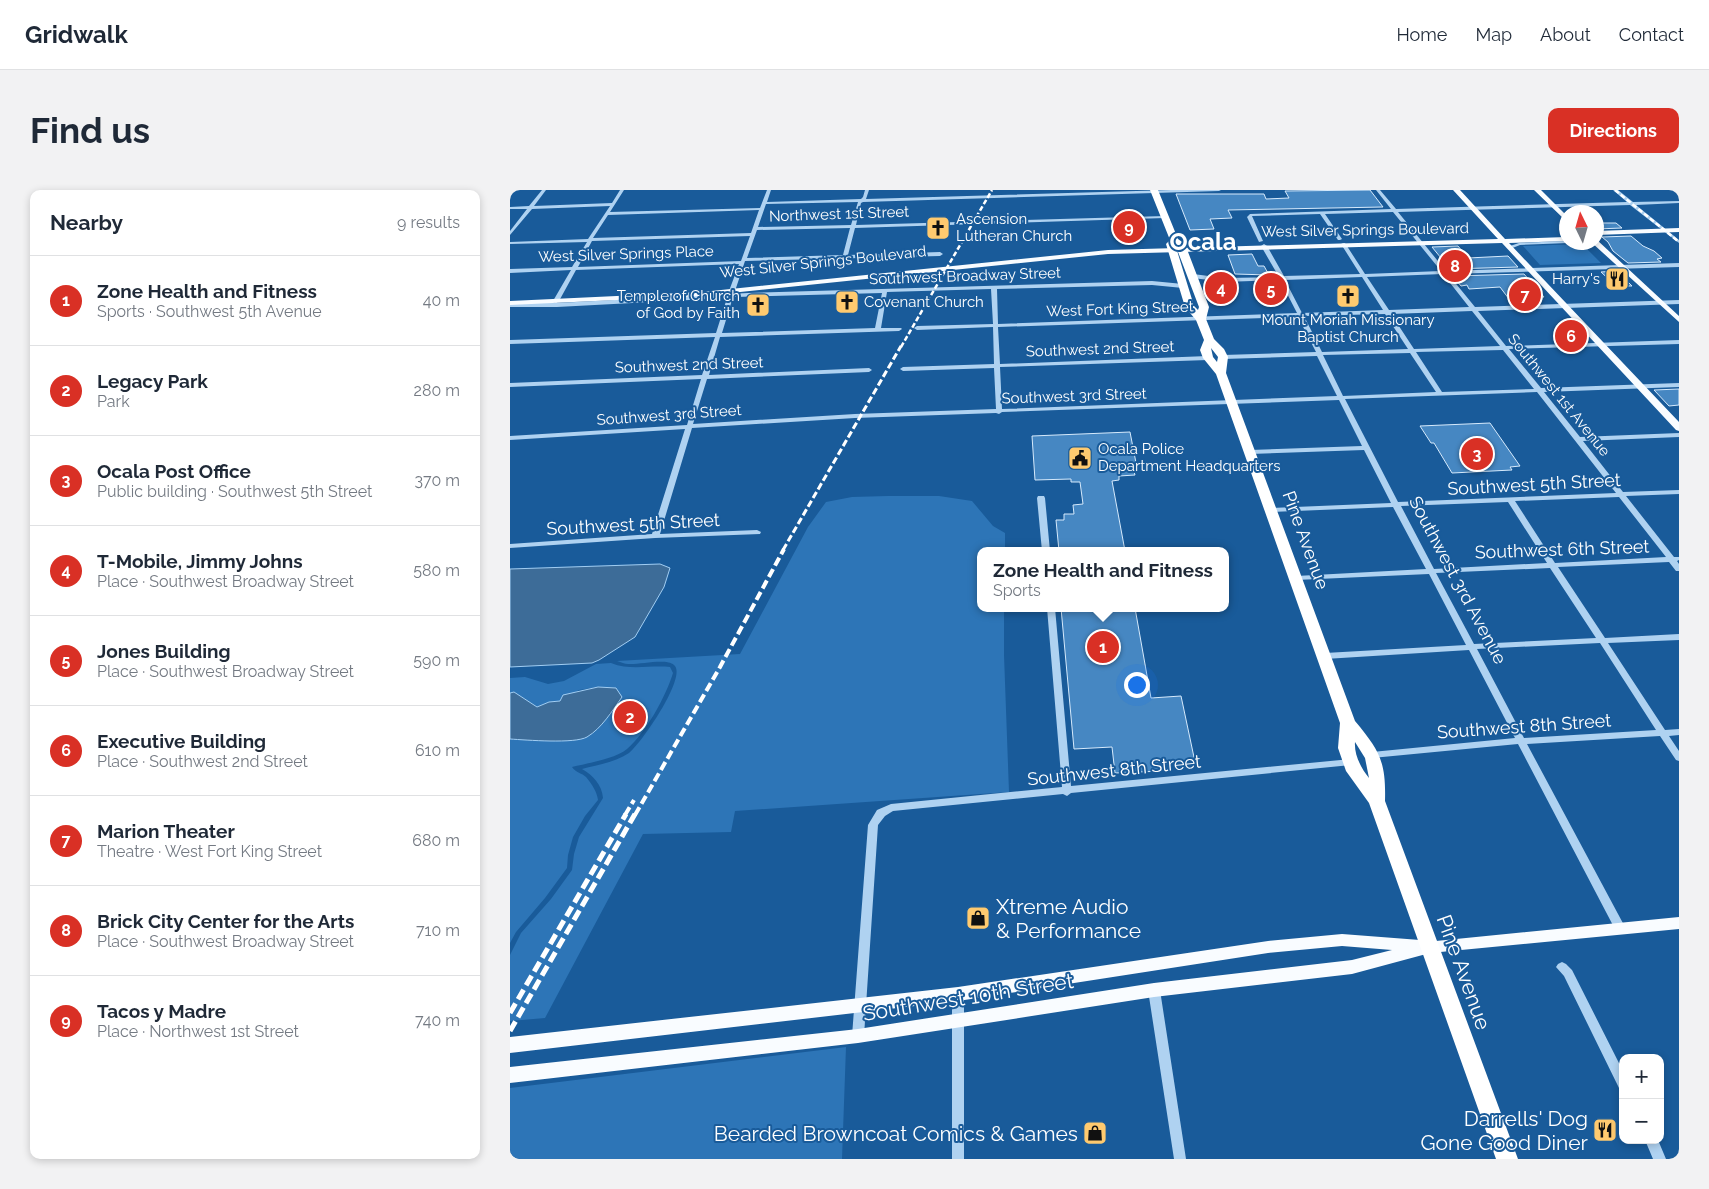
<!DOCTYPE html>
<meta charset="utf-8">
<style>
:root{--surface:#fff;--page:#f2f2f3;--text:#1f2937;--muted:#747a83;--line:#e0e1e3;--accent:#d93025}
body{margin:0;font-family:Raleway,sans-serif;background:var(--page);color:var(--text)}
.controls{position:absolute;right:15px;bottom:15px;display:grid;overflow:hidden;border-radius:10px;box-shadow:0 2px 8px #0003}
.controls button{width:45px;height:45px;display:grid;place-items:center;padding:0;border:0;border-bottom:1px solid var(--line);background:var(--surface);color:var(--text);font:25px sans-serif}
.compass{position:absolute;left:1049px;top:15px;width:45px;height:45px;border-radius:50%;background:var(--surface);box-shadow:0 2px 8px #0003;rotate:355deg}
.you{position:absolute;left:626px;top:494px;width:18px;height:18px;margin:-12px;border:4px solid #fff;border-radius:50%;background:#1a73e8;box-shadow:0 0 0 8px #1a73e833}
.badge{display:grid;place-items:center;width:32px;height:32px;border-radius:50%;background:var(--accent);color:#fff;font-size:16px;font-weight:700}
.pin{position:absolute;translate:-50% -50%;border:2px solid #fff;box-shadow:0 1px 5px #0006}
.popup{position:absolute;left:467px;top:357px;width:252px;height:65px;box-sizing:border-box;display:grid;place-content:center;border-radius:10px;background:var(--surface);filter:drop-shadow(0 1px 4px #0005);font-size:16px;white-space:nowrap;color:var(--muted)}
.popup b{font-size:19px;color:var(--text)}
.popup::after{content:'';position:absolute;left:50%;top:100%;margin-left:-10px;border:10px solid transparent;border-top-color:var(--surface)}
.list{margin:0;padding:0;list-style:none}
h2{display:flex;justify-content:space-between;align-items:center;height:65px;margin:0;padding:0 20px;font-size:21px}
h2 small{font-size:16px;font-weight:400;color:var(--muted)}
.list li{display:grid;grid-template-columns:32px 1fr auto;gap:15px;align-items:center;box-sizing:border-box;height:90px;padding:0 20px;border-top:1px solid var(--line)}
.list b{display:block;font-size:19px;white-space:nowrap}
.list p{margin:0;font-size:16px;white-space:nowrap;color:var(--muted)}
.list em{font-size:16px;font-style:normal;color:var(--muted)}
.map{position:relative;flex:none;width:1169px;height:969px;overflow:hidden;border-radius:10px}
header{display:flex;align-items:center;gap:30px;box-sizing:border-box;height:70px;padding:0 25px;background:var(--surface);border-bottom:1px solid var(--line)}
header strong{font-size:24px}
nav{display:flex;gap:28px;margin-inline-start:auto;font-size:18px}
.intro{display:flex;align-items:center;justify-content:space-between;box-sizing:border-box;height:120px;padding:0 30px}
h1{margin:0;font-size:35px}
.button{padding:12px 22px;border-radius:10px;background:var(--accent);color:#fff;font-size:18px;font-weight:700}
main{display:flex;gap:30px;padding:0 30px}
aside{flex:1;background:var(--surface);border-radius:10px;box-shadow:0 2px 8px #0003}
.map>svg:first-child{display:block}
.green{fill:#2d75b7}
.water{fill:#3d6c98;stroke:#a2cef3}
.building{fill:#4687c2;stroke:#d6eafc}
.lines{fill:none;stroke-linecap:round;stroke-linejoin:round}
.minor{fill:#afd2f1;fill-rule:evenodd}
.major{fill:#f9fcff;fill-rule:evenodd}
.highway{fill:#fff;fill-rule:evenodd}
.rail-far3{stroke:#fff;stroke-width:2.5;stroke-dasharray:5 2.5;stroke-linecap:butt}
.rail-far2{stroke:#fff;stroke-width:3;stroke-dasharray:7 3;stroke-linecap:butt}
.rail-far1{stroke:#fff;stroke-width:4;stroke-dasharray:9 4;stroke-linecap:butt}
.rail{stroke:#fff;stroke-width:5;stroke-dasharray:11 5;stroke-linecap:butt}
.labels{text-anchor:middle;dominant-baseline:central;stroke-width:4;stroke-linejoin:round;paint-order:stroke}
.far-street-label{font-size:15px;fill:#fff;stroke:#195b9a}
.far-poi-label{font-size:15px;fill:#fff;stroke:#195b9a;text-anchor:start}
.street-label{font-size:18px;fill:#fff;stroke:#195b9a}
.near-poi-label{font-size:21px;fill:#fff;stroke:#195b9a;text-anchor:end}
.near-street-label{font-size:21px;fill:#fff;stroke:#195b9a}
.far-town-label{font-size:24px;font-weight:bold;fill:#fff;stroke:#195b9a}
</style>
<header>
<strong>Gridwalk</strong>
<nav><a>Home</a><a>Map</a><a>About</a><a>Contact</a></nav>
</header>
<div class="intro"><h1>Find us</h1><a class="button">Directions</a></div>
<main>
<aside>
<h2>Nearby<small>9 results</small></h2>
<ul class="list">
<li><span class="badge">1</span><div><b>Zone Health and Fitness</b><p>Sports · Southwest 5th Avenue</p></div><em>40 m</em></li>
<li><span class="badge">2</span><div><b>Legacy Park</b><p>Park</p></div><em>280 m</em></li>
<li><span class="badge">3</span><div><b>Ocala Post Office</b><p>Public building · Southwest 5th Street</p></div><em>370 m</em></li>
<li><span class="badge">4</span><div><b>T-Mobile, Jimmy Johns</b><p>Place · Southwest Broadway Street</p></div><em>580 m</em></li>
<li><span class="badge">5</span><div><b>Jones Building</b><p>Place · Southwest Broadway Street</p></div><em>590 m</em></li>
<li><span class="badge">6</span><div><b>Executive Building</b><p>Place · Southwest 2nd Street</p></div><em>610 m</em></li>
<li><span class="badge">7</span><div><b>Marion Theater</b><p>Theatre · West Fort King Street</p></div><em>680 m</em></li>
<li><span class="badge">8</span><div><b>Brick City Center for the Arts</b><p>Place · Southwest Broadway Street</p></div><em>710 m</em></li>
<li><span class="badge">9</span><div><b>Tacos y Madre</b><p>Place · Northwest 1st Street</p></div><em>740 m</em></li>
</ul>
</aside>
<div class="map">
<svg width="1169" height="969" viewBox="0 0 1169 969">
<rect width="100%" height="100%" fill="#195b9a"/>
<path class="green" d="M1072,54L1091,73L1030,75L1013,56Z
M378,306H429L462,311L483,336L495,343V361H470V418H494V465L499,602L225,621L221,642L133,644L35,828L0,831V765L11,743L41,709L62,680L64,664L69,647L93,608C92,595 83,585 72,579C87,575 106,572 119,563C131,554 178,486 164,475C156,468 129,475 118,474C115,474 111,472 107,471L230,464L298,337L316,312L342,307Z
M101,473C121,481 139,475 160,477L163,483C156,506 136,543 117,559C105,569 78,573 62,577C66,583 72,583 76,587C82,594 87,602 88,610L75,626L63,647L58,665L57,678L35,708L6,742L0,753V549L29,550L106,498L88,497L69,500L50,511L39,512L27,517L4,502L0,503V488L15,487L38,494L54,491L86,474Z
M336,857L332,969H0V898Z"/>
<path class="water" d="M150,374L160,378L154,397L125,447L89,470L82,473L0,477V379Z
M88,497L106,498L112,507C102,521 92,538 77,547C65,554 16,550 0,549V503L4,502L27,517L39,512L50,511L53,505Z"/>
<path class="building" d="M860,0L873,17L718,20L722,28L700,29L704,39L680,40L666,4H754L756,9L779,8L775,1Z
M1086,33H1106L1112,38L1086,39Z
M1121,46L1133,56L1144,61L1152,68L1147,69L1151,72L1118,73L1103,61L1098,52L1092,47Z
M948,56L958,68L998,66L1008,77L940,79L922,57Z
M742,64L748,76H754L759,85L725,84L718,65Z
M1107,81L1122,96H1106L1091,82Z
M1014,84L1034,107L999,109L990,97L959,99L957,95L951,96L943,86Z
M765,92L770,103H759L757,99L754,100L750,93Z
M1063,136L1076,151H1055L1047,142H1051L1046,137Z
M1169,199V215L1159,216L1144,200Z
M980,233L1010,276L1000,277L1002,280L942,283L924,253H921L910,236Z
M620,242L627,278H623L625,285L609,286V290L602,291L615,361H549L546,330H554V324H564L563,315L573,314L570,292H561V289L525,290L522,246Z
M551,418H625L641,508L671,506L685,572L651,574L652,581L605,583L602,557L564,559Z"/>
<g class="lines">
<path class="minor" d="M32,0H36L24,16L102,13L110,0H114L100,22L250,18L257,0H261L257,12L351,9L353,7L355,0H359L356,9L661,0H711L709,1L353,12L351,13L346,35L655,26L657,27L655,28L345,38L338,65L430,62L433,64L430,66L235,71L225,101L222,103L219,101L229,74L66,80L49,111L46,113L43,111L61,80L0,83V79L62,77L77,52L0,54V52L78,49L100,16L22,19L0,45V41L17,19H0V17L19,16ZM348,12L341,35L248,37L256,14ZM249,20L241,43L83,48L98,25ZM340,38L333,65L237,68L247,40ZM240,46L231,71L68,77L82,51Z
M866,0H870L886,19L1117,12L1103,0H1108L1123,12L1169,11V13L1126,15L1169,50V53L1120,15L888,22L936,81L1169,73V77L938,84L965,117L1169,110V114L968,121L996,156L1169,150V154L999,159L1031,198L1169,193V197L1034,202L1070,247L1169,243V247L1073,251L1113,302L1169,300V304L1116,306L1164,367H1169V370L1167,371L1169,374V381H1166L1159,372L1048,377L1095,448L1169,444V450L1098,453L1155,540L1169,539V545L1159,546L1169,561V571L1166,570L1150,546L1017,554L1115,737L1116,740L1115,743L1111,744L1107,743L1008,554L862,568L859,567L857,565L859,563L862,562L1005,548L959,460L815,469L811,466L815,463L956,455L919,384L786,390L782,388L786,386L916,379L883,317L761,322L757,320L761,318L881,313L854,260L740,264L737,262L740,260L852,256L829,210L492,222L489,224L486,223L345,228L182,238L150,344L247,340L251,342L250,344L145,348L0,358V354L142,344L175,239L0,250V246L177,235L191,189L0,197V193L192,185L205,147L0,154V150L206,143L217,108L47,117H0V113H47L238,103L642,91L673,94L676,96L673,98L642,95L487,99L488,134L787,123L770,90L714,92L683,88L680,86L683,84L714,88L769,87L751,56L754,54L757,56L774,86L850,84L831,54L833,53H835L855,84L931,81L883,22L815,24L832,49L830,50H828L810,24L742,26L753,51L749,52L737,27L740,24L881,19ZM933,84L959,117L879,120L857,87ZM852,87L873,120L792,123L775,90ZM481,99L483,134L407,136L404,138L407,140L483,137L484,174L393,177L390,179L393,181L484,178L486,219L345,224L183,234L197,189L359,182L362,180L359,178L199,185L210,147L389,141L392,139L391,138H371L377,102ZM372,103L365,138L212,143L223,107ZM962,121L990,156L904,159L881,124ZM875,124L898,159L812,162L794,126ZM788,127L806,162L713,165L710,167L713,169L807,166L827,206L492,219L490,177L698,170L701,168L698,166L490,174L488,137ZM993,160L1024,199L932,202L906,162ZM900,163L926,202L833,206L813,165ZM1027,202L1106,303L888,312L835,209ZM1109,307L1156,367L1045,373L1005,311ZM998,312L1037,373L924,379L891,316ZM1040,378L1086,448L964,454L926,383ZM1090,453L1146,540L1014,548L967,459Z
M1056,51L1058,53L1010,55L1000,59L997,57L1009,53Z
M1076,52H1086L1088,54L1086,55Z
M528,306H534L535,308L540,361H532L527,308Z
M537,418H545L561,596L841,569L844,570L846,572L844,574L841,575L561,603L557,606L553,604L383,621L375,626L368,635L354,846L352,850L348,851L344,850L342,846L358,635L367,620L381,614L552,597Z
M1052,772L1056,774L1062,780L1113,881V899L1109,898L1054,786L1046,777L1048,774Z
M644,795L648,797L650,800L676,969H664L638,800L640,797Z
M448,799L452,801L454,804V969H442V804L444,801Z
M1135,950H1148L1156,969H1143Z"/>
<path class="major" d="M943,0H950L995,49L1056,47V51L999,53L1169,232V241L1166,240L992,53L598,64L192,106L0,115V111L192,102L598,60L988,49Z
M1024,0H1031L1056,25V30L1054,29Z
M1169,38V42L1086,45V41Z
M1087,50L1169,126V132L1081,52H1086Z
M1169,727V739L920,763L842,784L644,807L348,853L0,893V877L348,839L644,793L842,770L882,760L832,756L758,763L448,811L0,863V847L448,797L758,751L832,744L910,750L916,752Z"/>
<path class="highway" d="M640,0H648L668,49L675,54L699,117L696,129L704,149L714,159L718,167L716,183L845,531C870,561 876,572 875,611L1008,969H986L859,613L836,581L828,558L830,533L706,184L693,168L690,160L694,150L686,130L675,117L656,54L660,50ZM665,54L689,117L688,120L684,116ZM701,158L708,167L707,172L703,167ZM845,552L855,568L859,588C851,578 844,565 845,552Z"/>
<path class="rail-far3" d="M1105,0L1169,52
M391,157L482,0"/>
<path class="rail-far2" d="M273,360L391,156"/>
<path class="rail-far1" d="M115,625L124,610
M125,625L210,477L274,359"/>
<path class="rail" d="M0,823L116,624
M0,841L125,624"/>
</g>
<defs>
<g id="church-square" transform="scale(1.25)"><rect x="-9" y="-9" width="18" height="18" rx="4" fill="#ffca6f" stroke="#195b9a"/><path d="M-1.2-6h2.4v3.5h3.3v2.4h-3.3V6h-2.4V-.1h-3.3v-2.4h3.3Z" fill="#111"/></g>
<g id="restaurant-square" transform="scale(1.25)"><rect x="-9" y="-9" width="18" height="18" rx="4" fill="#ffca6f" stroke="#195b9a"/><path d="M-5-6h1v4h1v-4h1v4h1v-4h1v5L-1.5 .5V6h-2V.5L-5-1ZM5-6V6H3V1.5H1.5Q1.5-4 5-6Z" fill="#111"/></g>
<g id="civic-square" transform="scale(1.25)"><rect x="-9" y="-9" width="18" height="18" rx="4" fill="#ffca6f" stroke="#195b9a"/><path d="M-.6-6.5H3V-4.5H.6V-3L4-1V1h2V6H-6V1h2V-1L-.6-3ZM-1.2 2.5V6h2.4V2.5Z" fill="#111"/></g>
<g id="shop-square" transform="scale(1.25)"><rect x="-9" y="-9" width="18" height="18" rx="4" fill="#ffca6f" stroke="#195b9a"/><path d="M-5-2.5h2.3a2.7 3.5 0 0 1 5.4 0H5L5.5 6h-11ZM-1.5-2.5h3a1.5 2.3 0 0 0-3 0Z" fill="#111"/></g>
</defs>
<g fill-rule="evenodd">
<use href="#church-square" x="428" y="38"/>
<use href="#restaurant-square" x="1107" y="89"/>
<use href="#church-square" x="838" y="106"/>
<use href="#church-square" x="337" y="112"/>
<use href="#church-square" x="248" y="115"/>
<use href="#civic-square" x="570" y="268"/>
<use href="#shop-square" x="468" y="728"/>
<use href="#restaurant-square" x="1095" y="940"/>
<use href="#shop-square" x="585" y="943"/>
</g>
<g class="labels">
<g class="far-street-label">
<text transform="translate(329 24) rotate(-2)">Northwest 1st Street</text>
<text transform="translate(855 40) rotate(-1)">West Silver Springs Boulevard</text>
<text transform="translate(116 64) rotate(-2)">West Silver Springs Place</text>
<text transform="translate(313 72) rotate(-6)">West Silver Springs Boulevard</text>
<text transform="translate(455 86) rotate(-2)">Southwest Broadway Street</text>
<text transform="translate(610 119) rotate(-2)">West Fort King Street</text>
<text transform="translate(590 159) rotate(-2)">Southwest 2nd Street</text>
<text transform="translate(179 175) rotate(-2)">Southwest 2nd Street</text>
<text transform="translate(1049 205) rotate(51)">Southwest 1st Avenue</text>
<text transform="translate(564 206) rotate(-2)">Southwest 3rd Street</text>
<text transform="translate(159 225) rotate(-4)">Southwest 3rd Street</text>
</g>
<g class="far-poi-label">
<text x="446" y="29">Ascension<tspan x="446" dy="17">Lutheran Church</tspan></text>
<text x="1090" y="89" text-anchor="end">Harry's</text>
<text x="230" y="106" text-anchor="end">Temple of Church<tspan x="230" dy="17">of God by Faith</tspan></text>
<text x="354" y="112">Covenant Church</text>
<text x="838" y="130" text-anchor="middle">Mount Moriah Missionary<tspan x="838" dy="17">Baptist Church</tspan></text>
<text x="588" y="259">Ocala Police<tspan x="588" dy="17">Department Headquarters</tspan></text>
</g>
<g class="street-label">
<text transform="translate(1024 294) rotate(-3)">Southwest 5th Street</text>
<text transform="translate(123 334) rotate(-3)">Southwest 5th Street</text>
<text transform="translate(796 350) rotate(70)">Pine Avenue</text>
<text transform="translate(1052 359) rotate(-2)">Southwest 6th Street</text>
<text transform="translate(948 390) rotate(62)">Southwest 3rd Avenue</text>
<text transform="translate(1014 536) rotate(-4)">Southwest 8th Street</text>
<text transform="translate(604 580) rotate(-6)">Southwest 8th Street</text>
</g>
<g class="near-poi-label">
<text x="486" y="716" text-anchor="start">Xtreme Audio<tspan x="486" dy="24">&amp; Performance</tspan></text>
<text x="1078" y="928">Darrells' Dog<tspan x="1078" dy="24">Gone Good Diner</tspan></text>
<text x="568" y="943">Bearded Browncoat Comics &amp; Games</text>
</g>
<g class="near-street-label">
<text transform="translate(954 782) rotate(70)">Pine Avenue</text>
<text transform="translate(458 807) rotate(-9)">Southwest 10th Street</text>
</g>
<g class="far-town-label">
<text x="693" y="51">Ocala</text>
</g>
</g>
</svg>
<div class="controls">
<button>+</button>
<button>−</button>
</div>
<svg class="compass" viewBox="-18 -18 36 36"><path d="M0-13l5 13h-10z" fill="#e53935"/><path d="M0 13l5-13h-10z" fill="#747a83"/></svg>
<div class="you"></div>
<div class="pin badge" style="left:593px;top:457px">1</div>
<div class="popup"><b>Zone Health and Fitness</b>Sports</div>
<div class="pin badge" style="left:120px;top:527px">2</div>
<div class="pin badge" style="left:967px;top:264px">3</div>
<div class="pin badge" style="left:711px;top:98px">4</div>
<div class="pin badge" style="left:761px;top:99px">5</div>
<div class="pin badge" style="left:1061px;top:146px">6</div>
<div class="pin badge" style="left:1015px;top:105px">7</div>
<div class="pin badge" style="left:945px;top:76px">8</div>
<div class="pin badge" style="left:619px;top:37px">9</div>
</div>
</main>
